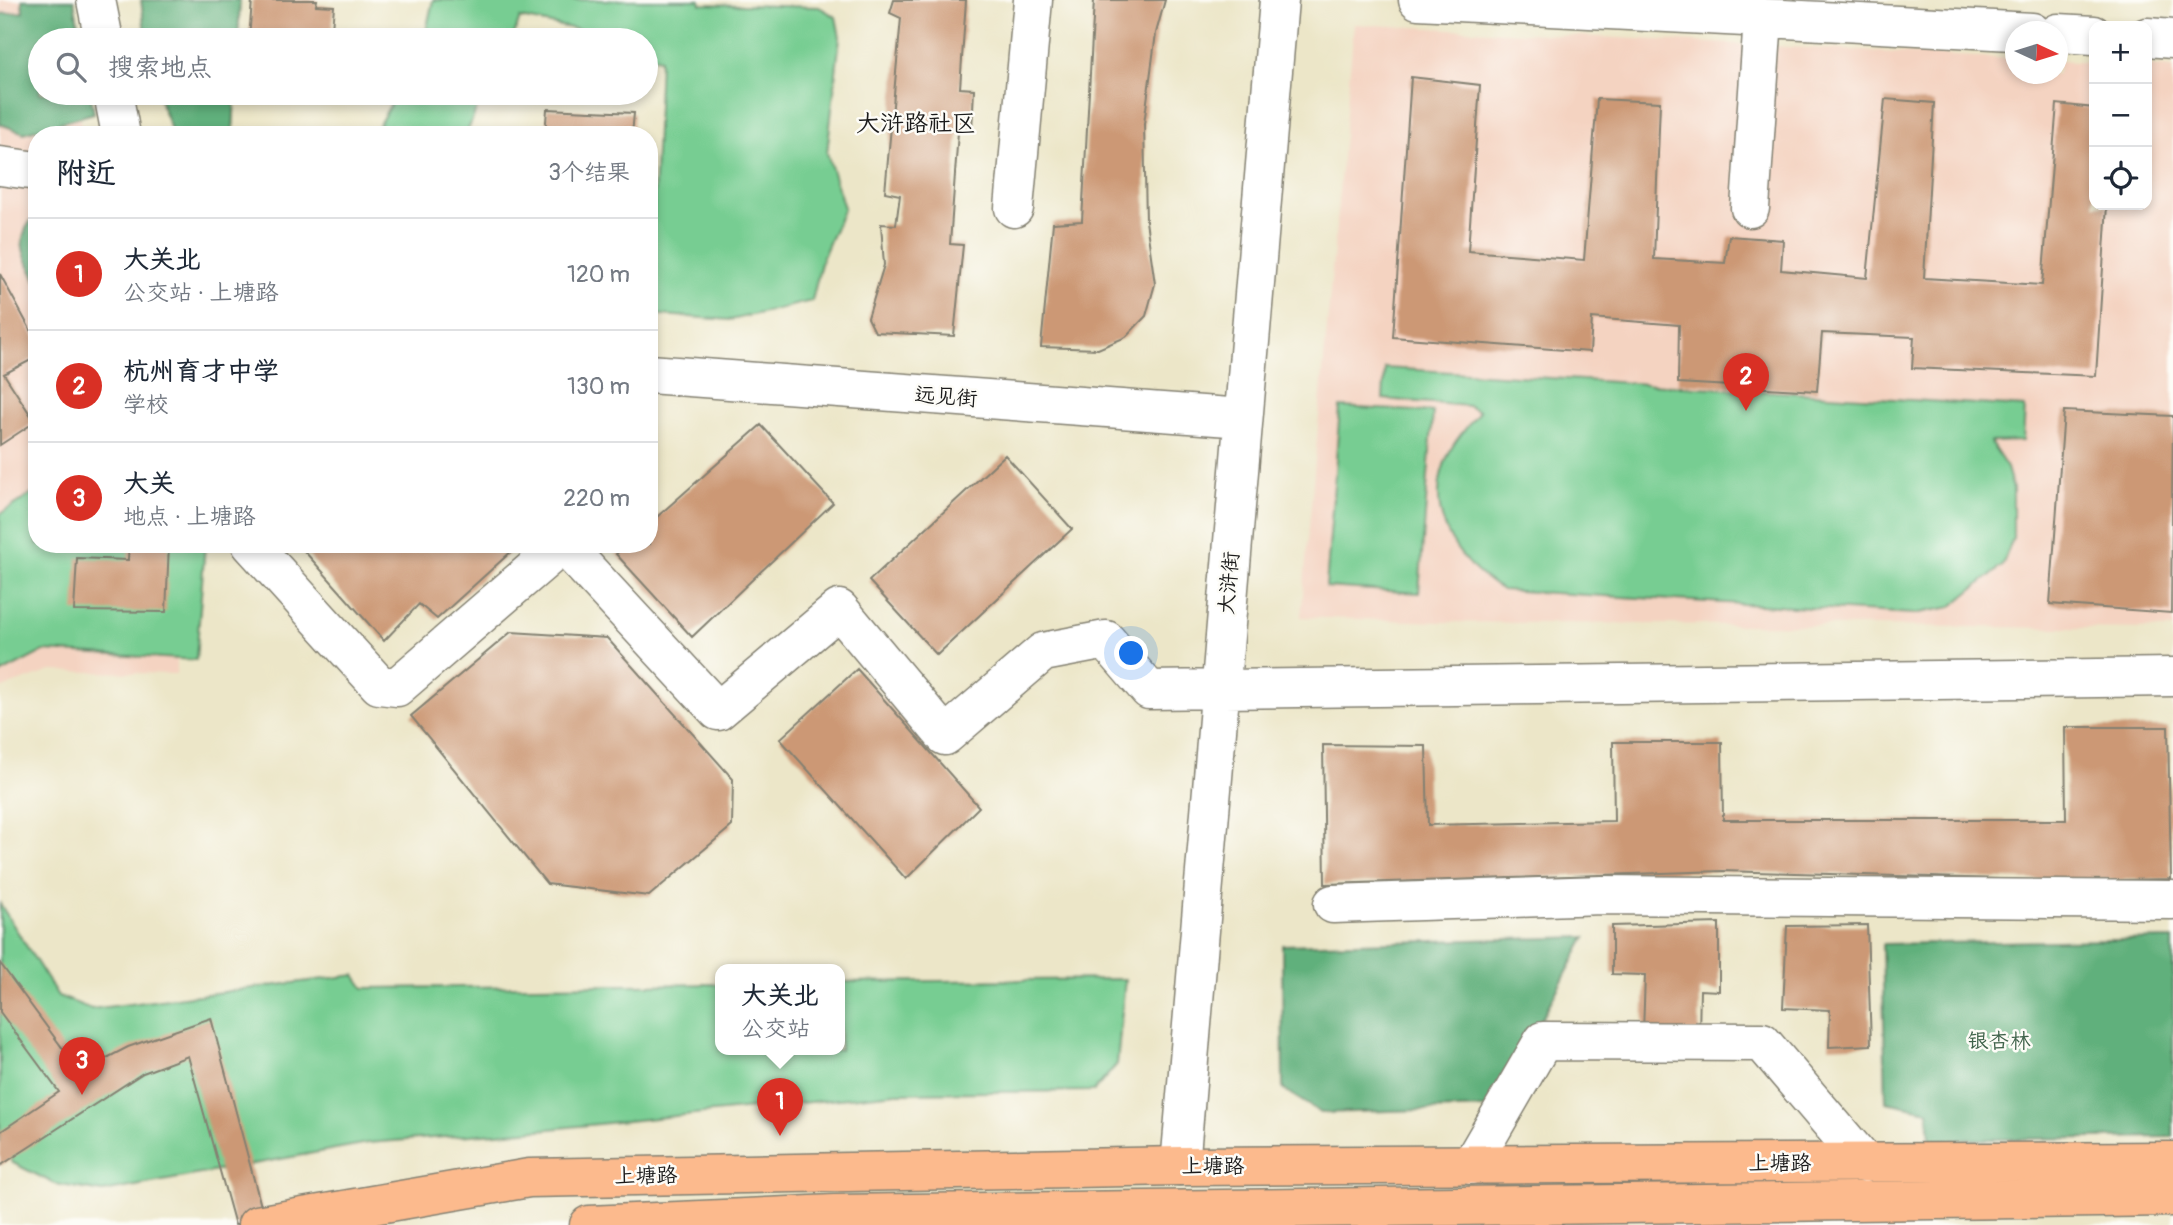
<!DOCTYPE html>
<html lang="zh">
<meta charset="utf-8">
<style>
:root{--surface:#fff;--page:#f2f2f3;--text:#1f2937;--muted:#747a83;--line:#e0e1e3;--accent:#d93025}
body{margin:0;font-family:Pangolin,"LXGW WenKai TC",sans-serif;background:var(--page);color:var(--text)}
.controls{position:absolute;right:21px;top:21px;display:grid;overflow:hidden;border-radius:14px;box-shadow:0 4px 10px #0003}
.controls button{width:63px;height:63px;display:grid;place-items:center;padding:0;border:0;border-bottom:2px solid var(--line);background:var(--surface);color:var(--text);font:35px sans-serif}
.compass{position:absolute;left:2005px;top:21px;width:63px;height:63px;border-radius:50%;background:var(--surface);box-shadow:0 4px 10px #0003;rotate:94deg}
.you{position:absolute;left:1132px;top:654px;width:24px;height:24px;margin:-18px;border:5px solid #fff;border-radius:50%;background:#1a73e8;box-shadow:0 0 0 10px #1a73e833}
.badge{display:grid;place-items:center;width:46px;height:46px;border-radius:50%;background:var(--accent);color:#fff;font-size:23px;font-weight:700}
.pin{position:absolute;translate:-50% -58px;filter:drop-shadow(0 2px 4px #0008)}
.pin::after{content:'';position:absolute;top:37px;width:24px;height:21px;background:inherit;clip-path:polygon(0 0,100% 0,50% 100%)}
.popup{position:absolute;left:715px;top:964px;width:130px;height:91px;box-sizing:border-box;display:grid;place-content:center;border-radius:14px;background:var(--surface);filter:drop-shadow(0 2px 5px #0005);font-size:23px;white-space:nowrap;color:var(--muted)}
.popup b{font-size:26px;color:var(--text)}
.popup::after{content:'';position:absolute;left:50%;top:100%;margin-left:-14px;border:14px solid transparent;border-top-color:var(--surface)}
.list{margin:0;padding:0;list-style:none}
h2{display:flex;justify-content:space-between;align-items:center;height:91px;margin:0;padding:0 28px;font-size:30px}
h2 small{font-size:23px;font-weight:400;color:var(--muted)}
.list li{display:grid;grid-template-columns:46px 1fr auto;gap:21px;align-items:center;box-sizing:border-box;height:112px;padding:0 28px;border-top:2px solid var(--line)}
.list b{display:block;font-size:26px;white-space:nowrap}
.list p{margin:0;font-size:23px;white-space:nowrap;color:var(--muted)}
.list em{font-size:23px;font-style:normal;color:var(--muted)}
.icon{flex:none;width:38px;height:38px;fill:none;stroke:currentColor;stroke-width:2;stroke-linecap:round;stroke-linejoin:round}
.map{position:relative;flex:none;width:2173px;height:1225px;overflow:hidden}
.search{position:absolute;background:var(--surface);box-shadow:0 4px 10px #0003;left:28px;top:28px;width:630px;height:77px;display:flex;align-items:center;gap:18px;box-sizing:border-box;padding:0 24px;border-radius:38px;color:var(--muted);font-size:26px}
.panel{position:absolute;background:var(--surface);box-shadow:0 4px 10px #0003;left:28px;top:126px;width:630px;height:427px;border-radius:28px}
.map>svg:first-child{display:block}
.built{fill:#f4d3c1}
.green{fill:#77cd92;stroke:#4a7457;stroke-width:2}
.forest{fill:#61b07c;stroke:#3e664c;stroke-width:2}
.building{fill:#cc9874}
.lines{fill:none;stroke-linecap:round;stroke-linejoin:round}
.minor-casing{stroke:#848172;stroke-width:41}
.major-casing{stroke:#848172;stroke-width:41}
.highway-casing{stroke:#848172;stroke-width:41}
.minor{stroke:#fff;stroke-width:38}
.major{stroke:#fcba8d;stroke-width:38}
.highway{stroke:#fcba8d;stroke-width:38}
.labels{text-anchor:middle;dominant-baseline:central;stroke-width:5;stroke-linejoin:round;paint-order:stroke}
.street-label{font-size:21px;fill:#1c1c1c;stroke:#fdfcf7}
.park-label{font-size:21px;fill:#40634b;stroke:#fdfcf7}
.quarter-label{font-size:24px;fill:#1c1c1c;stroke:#fdfcf7}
</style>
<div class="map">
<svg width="2173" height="1225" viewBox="0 0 2173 1225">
<rect width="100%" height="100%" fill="#fdfcf7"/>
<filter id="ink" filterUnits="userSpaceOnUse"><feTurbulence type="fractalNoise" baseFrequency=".0143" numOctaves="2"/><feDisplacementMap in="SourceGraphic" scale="14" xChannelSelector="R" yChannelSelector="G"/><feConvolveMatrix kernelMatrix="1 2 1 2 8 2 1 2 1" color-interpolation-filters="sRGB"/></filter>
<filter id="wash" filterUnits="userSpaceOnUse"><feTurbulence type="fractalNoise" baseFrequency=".00686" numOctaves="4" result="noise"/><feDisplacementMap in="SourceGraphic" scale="28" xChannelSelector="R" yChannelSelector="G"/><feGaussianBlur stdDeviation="1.57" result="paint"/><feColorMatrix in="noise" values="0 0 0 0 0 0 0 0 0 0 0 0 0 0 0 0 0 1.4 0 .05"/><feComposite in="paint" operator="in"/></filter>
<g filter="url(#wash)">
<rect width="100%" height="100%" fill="#ece6c8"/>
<path class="built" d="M0,0H57L40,40V93H75L83,135H37V544H186L176,674L51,671L0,689Z
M1354,24L2015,59L2016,74H2058V61L2094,63V205H2147V66L2173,68V629L1442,622L1301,617Z"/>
<path class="green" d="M433,0H700L701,4L819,7L836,17L840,37L827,153L844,208L822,259L812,301L731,320L649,314L660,59L646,56V40H605L591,32L520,18L512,40H424Z
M397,93H483L466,135H373Z
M1385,368L2025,407L2023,441L1990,442L2007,468L2013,489V538L2002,566L1951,607L1914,614L1502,590C1453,560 1421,508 1450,451C1457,436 1471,424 1479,411L1468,406L1383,399Z
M1340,407L1433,412L1419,593L1326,587Z
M37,491V544H205L196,660L44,651L0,674V514Z
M0,904L58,996L91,1009L355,975L364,988L720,984V1050H840V982L1125,979L1117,1064L1094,1091L896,1093L550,1129L368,1143L103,1192L55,1184L13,1163L0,1141Z"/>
<path class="forest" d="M22,0H74L81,40H40V93H90L94,113L24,133L0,124V14L23,12Z
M141,0H240L238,40H146Z
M157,93H235L233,135H173Z
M37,213V282C23,253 13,239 37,213Z
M1586,937L1493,1108L1321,1113L1283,1089L1282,945Z
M2173,939V1137L1930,1140L1928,1111L1886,1102L1882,944Z"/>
<g id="blocks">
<path class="building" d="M252,0H317L316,5L334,6L331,40H249Z
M894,0H966L960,88L974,89L972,130L958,132L950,244L963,245L954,336L875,332L868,318L884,265L881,224L896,225L900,195L885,192L901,18L890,13Z
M1094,0H1165L1156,33L1144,124L1146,221L1155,284L1146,316L1126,337L1098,349L1041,347L1053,223L1082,221Z
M1411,77L1480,85L1468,251L1584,260L1597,99L1660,102L1654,259L1725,263L1729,236L1783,240L1781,270L1867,278L1885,99L1934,103L1924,278L2042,285L2057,104L2094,108V205H2107L2096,376L1912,368L1914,337L1822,333L1817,391L1678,383L1679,325L1592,318L1590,352L1393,337Z
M547,109L634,113L632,135H545Z
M0,274L37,342V357L4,374L35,422L0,445Z
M2064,411L2173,416L2171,613L2050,604Z
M761,425L833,503L692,637L616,554L627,544H649V524Z
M1005,455L1072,529L937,655L869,581Z
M129,544H169L166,612L74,611L77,558L128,560Z
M298,544H511L514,549L437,619L419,604L384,641Z
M511,632L607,638L733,779L732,826L649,896L547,884L411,716Z
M857,669L979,807L906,879L780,739Z
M2065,727H2168L2171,879L2066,881L1723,871L1325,884L1323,745L1426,746L1428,825L1614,821L1613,742H1722L1723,820H2066Z
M1719,923V991L1700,990L1699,1034L1643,1033L1645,975L1612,974V926Z
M1867,925L1871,1045L1829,1047L1830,1010L1783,1008L1787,926Z
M0,963L80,1072L128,1047L211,1018L266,1225H235L188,1056L143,1073L0,1166V1132L59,1092L0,1012Z"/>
</g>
</g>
<g filter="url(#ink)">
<use href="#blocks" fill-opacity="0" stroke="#848172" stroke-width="2"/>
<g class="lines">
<g class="minor-casing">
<path id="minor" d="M96,0L104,40
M1418,0L2032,32
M2058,33L2094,35
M2147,37L2173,39
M113,93L121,135
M0,166L37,171
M1014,208L1033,0
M1750,208L1763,18
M649,374L1243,418
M251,544L379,685L397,687L563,544
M563,544L718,711L839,609L945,736L1043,652L1106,640L1149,690L2173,677
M1333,904L1602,895L2173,900
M1471,1165L1543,1041L1762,1042L1865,1163
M1180,1166L1279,0"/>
</g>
<g class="major-casing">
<path id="major" d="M257,1225L529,1178L1180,1166L2173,1161"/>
</g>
<g class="highway-casing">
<path id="highway" d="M589,1225L834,1214L2173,1197"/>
</g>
<use href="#minor" class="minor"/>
<use href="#major" class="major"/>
<use href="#highway" class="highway"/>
</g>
</g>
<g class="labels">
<g class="street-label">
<text transform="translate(946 397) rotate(4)">远见街</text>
<text transform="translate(1229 583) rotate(-85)">大浒街</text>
<text x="1780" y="1163">上塘路</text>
<text x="1213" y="1166">上塘路</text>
<text transform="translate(646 1176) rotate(-1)">上塘路</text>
</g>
<g class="park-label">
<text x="1999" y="1041">银杏林</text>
</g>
<g class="quarter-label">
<text x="916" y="123">大浒路社区</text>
</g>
</g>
</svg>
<div class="controls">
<button>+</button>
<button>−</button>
<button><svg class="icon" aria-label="locate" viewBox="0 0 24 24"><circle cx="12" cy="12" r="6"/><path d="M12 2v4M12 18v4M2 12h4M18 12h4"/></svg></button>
</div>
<svg class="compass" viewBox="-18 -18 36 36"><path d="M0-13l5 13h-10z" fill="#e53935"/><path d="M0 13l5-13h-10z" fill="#747a83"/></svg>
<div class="you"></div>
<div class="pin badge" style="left:780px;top:1136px">1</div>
<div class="popup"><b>大关北</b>公交站</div>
<div class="pin badge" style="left:1746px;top:411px">2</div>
<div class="pin badge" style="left:82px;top:1095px">3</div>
<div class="search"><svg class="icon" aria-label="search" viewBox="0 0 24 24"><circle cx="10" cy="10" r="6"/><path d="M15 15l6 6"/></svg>搜索地点</div>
<section class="panel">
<h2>附近<small>3个结果</small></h2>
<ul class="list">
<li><span class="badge">1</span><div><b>大关北</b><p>公交站 · 上塘路</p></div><em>120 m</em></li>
<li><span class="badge">2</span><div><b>杭州育才中学</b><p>学校</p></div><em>130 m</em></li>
<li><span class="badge">3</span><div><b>大关</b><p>地点 · 上塘路</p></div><em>220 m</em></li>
</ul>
</section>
</div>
